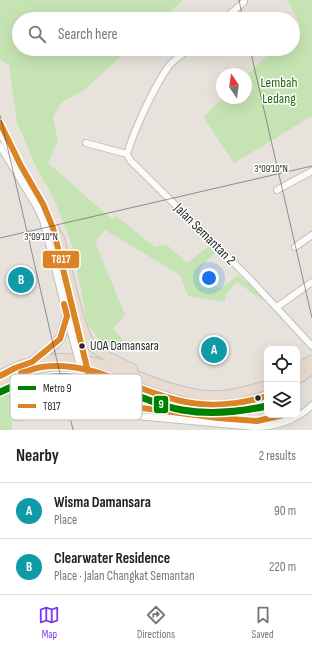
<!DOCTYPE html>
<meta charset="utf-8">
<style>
:root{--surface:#fff;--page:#f6f6f6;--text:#222;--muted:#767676;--line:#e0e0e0;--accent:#7c3aed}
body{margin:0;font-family:"Sofia Sans Condensed",sans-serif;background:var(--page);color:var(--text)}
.controls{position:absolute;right:12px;bottom:12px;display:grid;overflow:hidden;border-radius:8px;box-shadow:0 4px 16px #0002}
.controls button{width:36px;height:36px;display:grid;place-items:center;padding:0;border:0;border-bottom:1px solid var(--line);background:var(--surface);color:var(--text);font:20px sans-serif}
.compass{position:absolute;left:216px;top:68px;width:36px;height:36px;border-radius:50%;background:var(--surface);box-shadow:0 4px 16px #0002;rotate:347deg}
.you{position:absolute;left:209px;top:278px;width:14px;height:14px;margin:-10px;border:3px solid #fff;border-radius:50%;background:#1a73e8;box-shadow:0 0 0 6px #1a73e833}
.badge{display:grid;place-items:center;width:26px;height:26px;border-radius:50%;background:var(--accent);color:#fff;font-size:13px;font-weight:700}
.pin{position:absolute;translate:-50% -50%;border:2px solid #fff;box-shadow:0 1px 4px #0006}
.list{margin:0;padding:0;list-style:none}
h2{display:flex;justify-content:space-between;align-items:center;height:52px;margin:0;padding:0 16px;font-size:17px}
h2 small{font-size:13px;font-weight:400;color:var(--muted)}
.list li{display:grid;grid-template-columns:26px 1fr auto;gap:12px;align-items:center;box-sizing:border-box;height:56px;padding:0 16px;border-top:1px solid var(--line)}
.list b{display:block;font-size:15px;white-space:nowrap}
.list p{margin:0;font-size:13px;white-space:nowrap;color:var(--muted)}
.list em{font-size:13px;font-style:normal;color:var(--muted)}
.icon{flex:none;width:22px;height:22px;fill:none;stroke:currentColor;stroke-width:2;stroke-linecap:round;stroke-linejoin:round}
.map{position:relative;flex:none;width:312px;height:430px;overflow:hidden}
.search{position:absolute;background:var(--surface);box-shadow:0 4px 16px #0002;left:12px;right:12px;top:12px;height:44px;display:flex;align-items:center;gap:10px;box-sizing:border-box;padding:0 14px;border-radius:22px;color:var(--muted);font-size:15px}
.sheet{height:164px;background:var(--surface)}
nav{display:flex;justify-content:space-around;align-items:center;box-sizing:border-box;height:56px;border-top:1px solid var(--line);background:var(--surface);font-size:11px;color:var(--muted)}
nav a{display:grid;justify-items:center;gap:2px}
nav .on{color:var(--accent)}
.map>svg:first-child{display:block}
.green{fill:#c6e4b3}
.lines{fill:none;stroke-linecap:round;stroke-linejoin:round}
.minor-casing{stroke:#c0bebe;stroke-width:8}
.highway-casing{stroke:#c3c1bf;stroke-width:11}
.minor{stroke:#fbfbfa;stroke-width:6}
.highway{stroke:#e8dcd1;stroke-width:9}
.minor-bridge-casing{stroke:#c0bebe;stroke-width:8;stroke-linecap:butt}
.minor-bridge{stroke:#fbfbfa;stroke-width:6}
.bus-1-casing{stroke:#fff;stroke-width:9}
.bus-1{stroke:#da8426;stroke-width:6}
.metro-1-casing{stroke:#fff;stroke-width:10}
.metro-1{stroke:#008000;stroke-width:7}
.ticks{fill:none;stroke:#272727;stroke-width:1;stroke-opacity:0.45}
.bus-dot{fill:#272727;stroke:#fff;stroke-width:1.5}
.labels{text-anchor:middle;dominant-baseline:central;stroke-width:3;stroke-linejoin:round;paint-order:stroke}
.bus-label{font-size:13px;fill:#272727;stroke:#fff;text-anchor:start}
.park-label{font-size:14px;fill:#246516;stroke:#fff}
.street-label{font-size:14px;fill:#272727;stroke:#fff}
.key{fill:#fff;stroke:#bebebe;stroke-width:1}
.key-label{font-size:11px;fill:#272727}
.ticks-label{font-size:10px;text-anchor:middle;fill:#272727;stroke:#fff;stroke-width:3;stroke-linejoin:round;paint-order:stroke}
.line-badge{stroke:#fff;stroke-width:1.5}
.badge-label{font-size:11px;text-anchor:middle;font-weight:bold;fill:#fff}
</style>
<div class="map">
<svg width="312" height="430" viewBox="0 0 312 430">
<rect width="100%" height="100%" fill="#e7e2dc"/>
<path class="green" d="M0,0H183L162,19H19V49H129L84,90L62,102L53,117L58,141L48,163L112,219L116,216L155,247L167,245L187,263L209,246L215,253L199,269L219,289L239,275L264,298V300H262L237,282L226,294L225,302L188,296L180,275L105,230L95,242L125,315L113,329L126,343L120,353L101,343L87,323L73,248L54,199L35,165L17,122L9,65L0,59Z
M287,0H312V116L234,163L203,117L223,98H246V76L274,49H293V31L300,24Z
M50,379L67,381L68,387L74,392L82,393L89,403L85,406L55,384L25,409L22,422L12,421V430H0V396C16,387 32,383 50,379Z"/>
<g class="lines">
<g class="minor-casing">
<path id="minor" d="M224,19L244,2
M0,123L9,141
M0,134L43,204L54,232
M86,143L127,154L130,160L250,279L312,346
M0,146L37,207L43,220L72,336
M127,154C135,128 153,89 168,67C173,60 182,55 189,49
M277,190L312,171
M295,247L312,235
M71,305L79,334
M277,307L312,282
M90,380C95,395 106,400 119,405L218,418L257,421L284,415
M84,382C89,395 96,404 110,410C124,416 142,416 158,418C190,421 223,424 255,427C276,427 297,420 312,405"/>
</g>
<g class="highway-casing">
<path id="highway" d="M53,228L60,239C65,260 80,336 93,347C106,358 119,361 133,369
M33,361C41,355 56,346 60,338C64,331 65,323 67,316
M297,368L312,360
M0,376C11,368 24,364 37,361C96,348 145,387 201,395C224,398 246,392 267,385
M297,380L312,369
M0,384C65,343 113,384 177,400C206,407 239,407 267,396"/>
</g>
<use href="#minor" class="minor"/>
<use href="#highway" class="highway"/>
<g class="minor-bridge-casing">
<path id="minor-bridge" d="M79,334L90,380
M72,336L84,382"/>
</g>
<use href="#minor-bridge" class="minor-bridge"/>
<g class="bus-1-casing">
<path id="bus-1" d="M0,123L21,166L43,204L53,228L90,380C95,395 105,400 119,405L218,418L257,421L284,415
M21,373C28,371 35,368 42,367C89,360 132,389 177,400C207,408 238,405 267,396
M0,376L15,368L32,362L60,339L67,316L64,304"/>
</g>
<use href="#bus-1" class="bus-1"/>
<g class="metro-1-casing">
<path id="metro-1" d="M0,392C48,369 82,374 130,393C147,399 164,407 182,410C210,415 239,412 267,406"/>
</g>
<use href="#metro-1" class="metro-1"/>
</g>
<path class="ticks" d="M239,0L243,19M250,49L312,318M0,115L73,430M0,238L312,166"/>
<g class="bus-dot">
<circle cx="82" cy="346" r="3.5"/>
<circle cx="258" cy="398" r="3.5"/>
</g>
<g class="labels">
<g class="bus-label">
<text x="90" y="346">UOA Damansara</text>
</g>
<g class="park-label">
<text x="279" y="82">Lembah<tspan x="279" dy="16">Ledang</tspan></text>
</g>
<g class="street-label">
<text transform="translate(205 234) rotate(45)">Jalan Semantan 2</text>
</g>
</g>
<rect x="10" y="374" width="132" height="46" rx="6" class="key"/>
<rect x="18" y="386" width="18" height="4" fill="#008000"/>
<rect x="18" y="404" width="18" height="4" fill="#da8426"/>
<g class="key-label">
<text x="43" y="392">Metro 9</text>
<text x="43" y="410">T817</text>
</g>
<g class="ticks-label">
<text x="271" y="172">3°09'10"N</text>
<text x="41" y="240">3°09'10"N</text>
</g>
<g class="line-badge">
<rect x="42" y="250" width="38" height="19" rx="4" fill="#da8426"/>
<rect x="153" y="395" width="16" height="19" rx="4" fill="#008000"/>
</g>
<g class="badge-label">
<text x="61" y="263">T817</text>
<text x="161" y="408">9</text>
</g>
</svg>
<div class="controls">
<button><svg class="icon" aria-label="locate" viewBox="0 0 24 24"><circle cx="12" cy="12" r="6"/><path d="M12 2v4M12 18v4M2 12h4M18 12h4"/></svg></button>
<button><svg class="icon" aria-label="layers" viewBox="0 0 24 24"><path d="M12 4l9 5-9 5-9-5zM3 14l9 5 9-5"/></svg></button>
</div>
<svg class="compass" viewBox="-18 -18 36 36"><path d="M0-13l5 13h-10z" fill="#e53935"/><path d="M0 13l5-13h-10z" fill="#767676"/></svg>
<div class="you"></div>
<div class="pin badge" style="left:214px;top:350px;background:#0f9aa8">A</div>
<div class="pin badge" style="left:21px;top:280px;background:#0f9aa8">B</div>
<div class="search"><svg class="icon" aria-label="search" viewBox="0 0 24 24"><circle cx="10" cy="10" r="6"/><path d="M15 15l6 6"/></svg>Search here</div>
</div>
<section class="sheet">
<h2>Nearby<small>2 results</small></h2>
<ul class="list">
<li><span class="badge" style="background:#0f9aa8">A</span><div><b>Wisma Damansara</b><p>Place</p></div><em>90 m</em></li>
<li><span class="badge" style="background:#0f9aa8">B</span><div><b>Clearwater Residence</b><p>Place · Jalan Changkat Semantan</p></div><em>220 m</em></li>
</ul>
</section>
<nav>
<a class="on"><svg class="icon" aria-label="map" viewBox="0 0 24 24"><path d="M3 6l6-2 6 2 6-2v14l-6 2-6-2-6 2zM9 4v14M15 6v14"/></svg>Map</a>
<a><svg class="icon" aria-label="directions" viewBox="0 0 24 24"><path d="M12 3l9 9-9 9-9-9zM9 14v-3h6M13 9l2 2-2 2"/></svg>Directions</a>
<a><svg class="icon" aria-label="saved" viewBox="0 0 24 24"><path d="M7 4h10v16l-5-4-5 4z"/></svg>Saved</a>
</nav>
